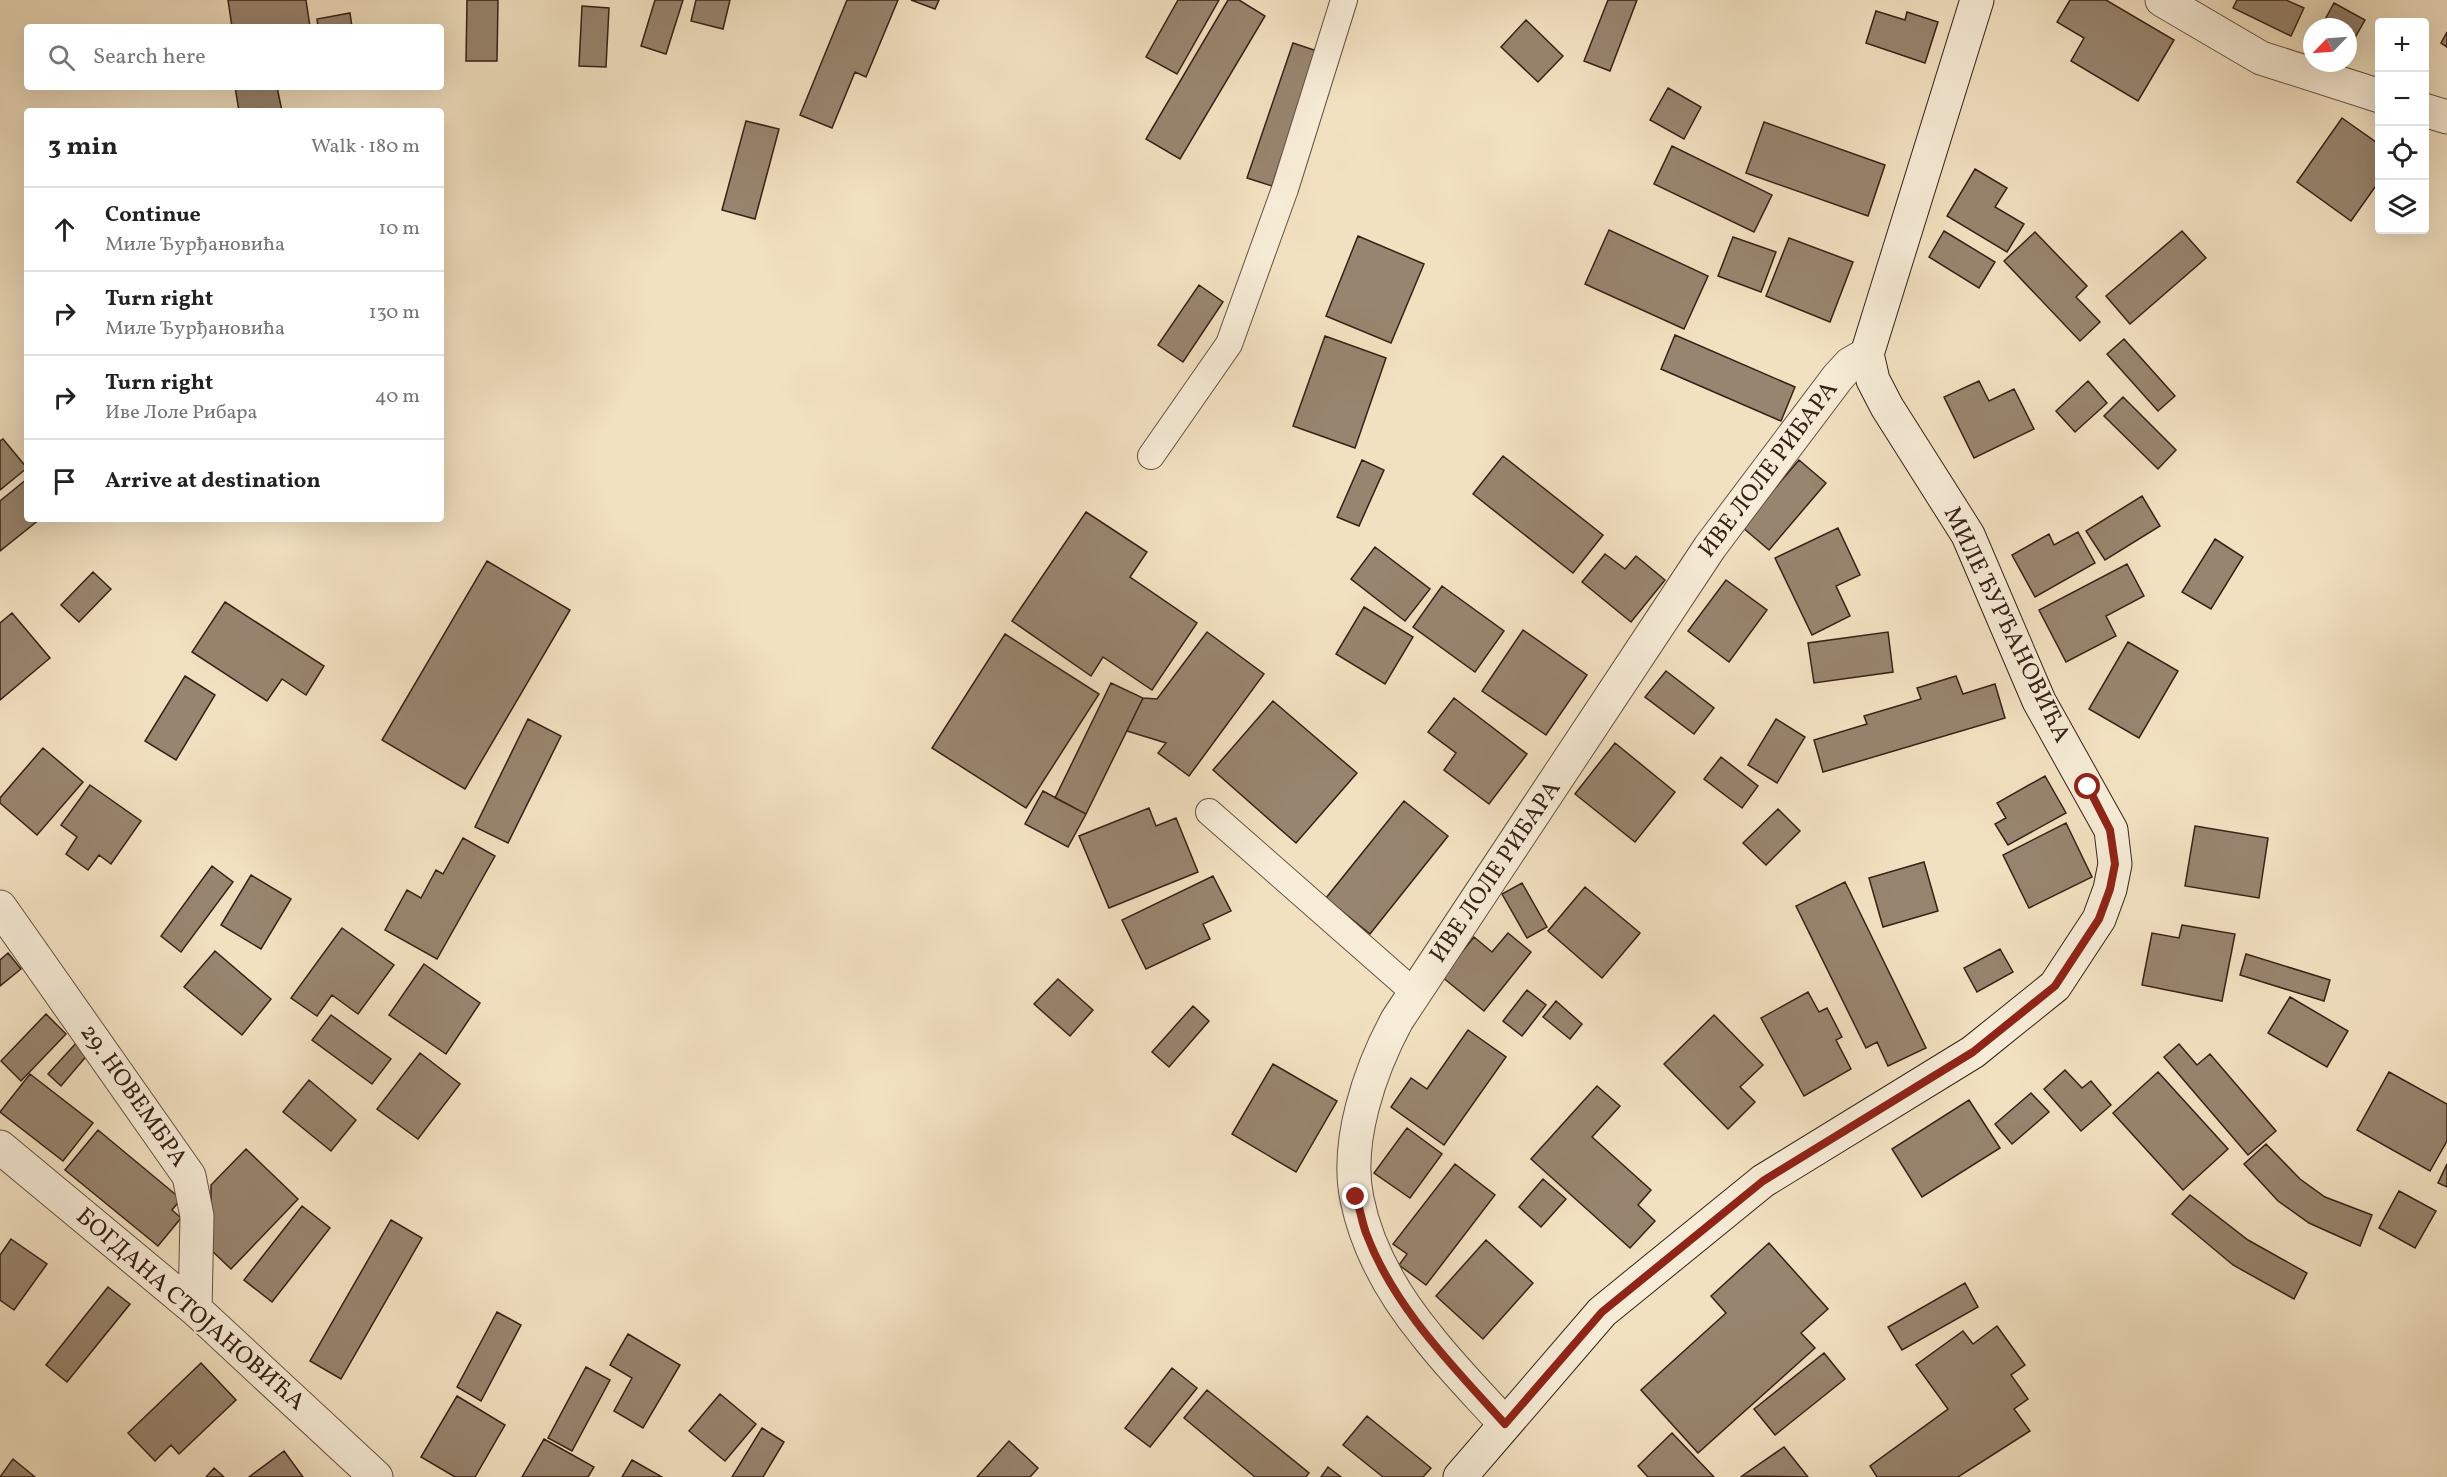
<!DOCTYPE html>
<meta charset="utf-8">
<style>
:root{--surface:#fff;--page:#f2f2f2;--text:#222;--muted:#767676;--line:#e0e0e0}
body{margin:0;font-family:Vollkorn,serif;background:var(--page);color:var(--text)}
.controls{position:absolute;right:18px;top:18px;display:grid;overflow:hidden;border-radius:6px;box-shadow:0 6px 24px #0002}
.controls button{width:54px;height:54px;display:grid;place-items:center;padding:0;border:0;border-bottom:2px solid var(--line);background:var(--surface);color:var(--text);font:30px sans-serif}
.compass{position:absolute;left:2303px;top:18px;width:54px;height:54px;border-radius:50%;background:var(--surface);box-shadow:0 6px 24px #0002;rotate:245deg}
.stop{position:absolute;width:18px;height:18px;margin:-14px;border:4px solid #8f2418;border-radius:50%;background:#fff}
.stop.end{background:#8f2418;border-color:#fff;box-shadow:0 2px 6px #0008}
.list{margin:0;padding:0;list-style:none}
h2{display:flex;justify-content:space-between;align-items:center;height:78px;margin:0;padding:0 24px;font-size:26px}
h2 small{font-size:20px;font-weight:400;color:var(--muted)}
.list li{display:grid;grid-template-columns:39px 1fr auto;gap:18px;align-items:center;box-sizing:border-box;height:84px;padding:0 24px;border-top:2px solid var(--line)}
.list b{display:block;font-size:22px;white-space:nowrap}
.list p{margin:0;font-size:20px;white-space:nowrap;color:var(--muted)}
.list em{font-size:20px;font-style:normal;color:var(--muted)}
.icon{flex:none;width:33px;height:33px;fill:none;stroke:currentColor;stroke-width:2;stroke-linecap:round;stroke-linejoin:round}
.map{position:relative;flex:none;width:2447px;height:1477px;overflow:hidden}
.search{position:absolute;background:var(--surface);box-shadow:0 6px 24px #0002;left:24px;top:24px;width:420px;height:66px;display:flex;align-items:center;gap:15px;box-sizing:border-box;padding:0 21px;border-radius:6px;color:var(--muted);font-size:22px}
.panel{position:absolute;background:var(--surface);box-shadow:0 6px 24px #0002;left:24px;top:108px;width:420px;height:414px;border-radius:6px}
.map>svg:first-child{display:block}
.building{fill:#98856f;stroke:#372117;stroke-width:1.5}
.lines{fill:none;stroke-linecap:round;stroke-linejoin:round}
.lane-casing{stroke:#665142;stroke-width:28}
.street-casing{stroke:#665142;stroke-width:35}
.secondary-casing{stroke:#372117;stroke-width:35}
.lane{stroke:#f7ecd7;stroke-width:26}
.street{stroke:#f7ecd7;stroke-width:33}
.secondary{stroke:#f7ecd7;stroke-width:33}
.route{stroke:#8f2418;stroke-width:8}
.labels{text-anchor:middle;dominant-baseline:central;stroke-width:4.5;stroke-linejoin:round;paint-order:stroke}
.street-label{font-size:24px;fill:#372117;stroke:#f7ecd7}
</style>
<div class="map">
<svg width="2447" height="1477" viewBox="0 0 2447 1477">
<rect width="100%" height="100%" fill="#f2e1c1"/>
<filter id="stains"><feTurbulence type="fractalNoise" baseFrequency=".00333" numOctaves="4"/><feColorMatrix values="0 0 0 0 .2 0 0 0 0 .09 0 0 0 0 .02 0 0 0 .5 -.17"/></filter>
<radialGradient id="worn" r=".72"><stop offset=".6" stop-color="#630" stop-opacity="0"/><stop offset="1" stop-color="#630" stop-opacity=".3"/></radialGradient>
<path class="building" d="M228,0H306L310,27H232Z
M467,0H498L497,61H466Z
M655,0H683L666,54L641,46Z
M696,0H730L723,29L691,21Z
M847,0H898L866,77L855,72L832,128L800,115Z
M911,0H939L935,9Z
M1178,0H1219L1177,74L1146,57Z
M1228,0H1239L1265,16L1180,159L1146,139Z
M1608,0H1637L1610,71L1584,61Z
M2070,0H2106L2174,40L2138,101L2071,61L2084,38L2057,22Z
M2237,0H2286L2304,8L2291,36L2233,8Z
M2334,3L2365,20L2349,48L2348,27H2321Z
M582,6L609,8L606,67L579,66Z
M1876,11L1905,20L1907,12L1938,22L1925,63L1866,43Z
M350,13L352,27H318L317,19Z
M1526,20L1563,56L1538,82L1501,47Z
M2447,32V47L2441,43Z
M1293,43L1317,51L1272,186L1247,178Z
M235,87H277L282,111H239Z
M1668,88L1701,107L1684,139L1650,120Z
M2342,118L2380,145V180L2351,221L2297,182Z
M746,121L779,129L755,219L722,210Z
M1764,122L1885,165L1868,216L1746,173Z
M1672,146L1772,195L1754,232L1654,184Z
M1975,169L2007,188L1995,207L2024,224L2007,252L1947,216Z
M1609,230L1708,276L1684,329L1585,284Z
M1944,231L1995,262L1979,288L1929,257Z
M2182,231L2206,258L2130,324L2106,296Z
M2035,232L2087,286L2076,297L2100,322L2080,341L2004,261Z
M1358,236L1424,264L1391,343L1326,316Z
M1733,237L1776,252L1761,292L1718,276Z
M1789,238L1853,262L1830,322L1766,296Z
M1199,285L1223,302L1183,362L1158,345Z
M1675,335L1795,387L1781,421L1661,369Z
M1325,336L1386,358L1355,448L1293,426Z
M2124,339L2175,396L2158,411L2107,354Z
M1979,381L1989,401L2014,389L2034,429L1974,458L1944,397Z
M2088,381L2107,403L2075,432L2056,411Z
M2123,397L2176,450L2158,469L2104,416Z
M3,439L27,468L0,490V441Z
M1503,456L1603,535L1573,573L1473,494Z
M1362,460L1384,470L1359,526L1337,517Z
M1799,460L1826,483L1769,550L1742,527Z
M27,479V519H40L0,551V501Z
M2142,496L2160,526L2105,560L2086,531Z
M1086,512L1147,552L1130,577L1197,623L1152,690L1103,657L1091,676L1012,621Z
M1838,528L1860,575L1836,586L1850,616L1812,635L1775,558Z
M2078,532L2095,563L2035,597L2012,555L2049,534L2054,545Z
M2215,539L2243,557L2211,609L2182,592Z
M1375,547L1430,589L1405,621L1351,579Z
M1605,554L1625,569L1636,556L1665,580L1631,622L1582,582Z
M487,561L570,610L465,789L382,740Z
M2127,564L2144,596L2106,616L2116,636L2066,662L2039,610Z
M93,572L111,589L79,622L61,605Z
M1726,580L1767,610L1729,662L1688,631Z
M1442,586L1504,631L1475,672L1413,627Z
M225,602L324,666L306,695L282,679L267,701L192,652Z
M1364,607L1413,637L1385,684L1336,654Z
M12,613L50,658L0,700V623Z
M1523,630L1587,675L1546,735L1482,691Z
M1207,632L1264,674L1189,776L1158,753L1166,743L1127,731L1143,698L1157,699Z
M1888,632L1893,672L1814,683L1808,643Z
M1005,634L1099,694L1026,808L932,748Z
M2128,642L2178,671L2139,738L2089,709Z
M1666,671L1714,708L1694,734L1645,697Z
M185,676L215,695L176,760L145,741Z
M1956,676L1963,694L1995,684L2005,718L1823,772L1814,740L1867,724L1864,716L1921,699L1917,688Z
M1111,683L1143,698L1086,814L1055,798Z
M1454,698L1527,754L1489,804L1444,770L1456,753L1428,732Z
M1273,701L1357,773L1296,843L1213,770Z
M528,719L561,736L508,843L475,827Z
M1776,719L1805,737L1777,783L1748,765Z
M1615,743L1675,792L1635,842L1575,794Z
M43,748L83,782L37,835L0,803V798Z
M1721,757L1758,786L1742,808L1704,779Z
M2045,776L2066,813L2008,845L1995,824L2006,818L1997,803Z
M90,785L141,821L111,864L99,855L88,870L66,854L77,837L61,825Z
M1043,791L1086,814L1068,847L1025,824Z
M1404,801L1448,836L1370,934L1326,898Z
M1149,808L1156,826L1176,818L1198,872L1109,908L1079,836Z
M1778,809L1800,831L1766,865L1743,843Z
M2066,823L2092,877L2029,908L2003,855Z
M2195,826L2268,838L2259,898L2185,886Z
M463,838L495,856L437,959L385,930L407,890L421,898L436,870L443,874Z
M1924,862L1938,911L1883,927L1869,878Z
M212,866L233,882L181,952L161,936Z
M251,875L291,899L261,949L221,925Z
M1213,876L1231,911L1203,924L1210,939L1146,969L1122,920Z
M1845,882L1926,1048L1888,1066L1877,1042L1866,1048L1796,906Z
M1522,883L1547,927L1527,938L1502,894Z
M1585,887L1640,933L1602,978L1548,931Z
M2182,925L2235,934L2222,1001L2142,985L2152,933L2179,938Z
M342,928L394,965L358,1014L332,995L317,1016L291,998Z
M1508,933L1531,952L1484,1011L1442,977L1474,937L1492,952Z
M2000,949L2013,972L1977,992L1964,968Z
M215,951L271,999L242,1035L184,987Z
M8,953L21,969L0,986V960Z
M2246,954L2330,980L2324,1001L2240,975Z
M424,964L480,1003L446,1054L389,1015Z
M1058,979L1093,1010L1070,1036L1034,1004Z
M1527,990L1546,1005L1522,1036L1503,1021Z
M1808,992L1819,1012L1827,1008L1842,1037L1836,1040L1851,1069L1804,1096L1761,1018Z
M2290,997L2348,1031L2327,1067L2268,1033Z
M1556,1001L1582,1024L1570,1039L1543,1017Z
M1193,1006L1209,1021L1169,1067L1152,1052Z
M46,1014L66,1034L21,1081L1,1061Z
M331,1015L391,1059L372,1084L312,1040Z
M1714,1015L1763,1065L1740,1087L1755,1102L1728,1129L1664,1064Z
M1468,1030L1506,1057L1444,1145L1391,1107L1411,1078L1427,1089Z
M77,1042L89,1053L61,1086L48,1074Z
M2179,1044L2197,1065L2210,1054L2276,1131L2248,1155L2164,1057Z
M420,1053L460,1084L418,1139L377,1109Z
M1273,1064L1337,1101L1296,1172L1232,1134Z
M2065,1070L2082,1088L2091,1081L2111,1105L2081,1131L2044,1089Z
M2158,1072L2228,1149L2183,1190L2113,1113Z
M2389,1072L2447,1104V1141L2430,1171L2357,1130Z
M30,1074L93,1123L63,1161L0,1112Z
M309,1080L356,1120L331,1151L283,1112Z
M1597,1086L1620,1106L1592,1137L1651,1190L1638,1205L1655,1221L1630,1248L1531,1159Z
M2031,1093L2049,1112L2012,1144L1995,1124Z
M1969,1100L2000,1148L1922,1197L1892,1149Z
M1407,1128L1442,1154L1410,1198L1374,1173Z
M98,1130L181,1199L172,1210L181,1218L158,1246L65,1170Z
M2266,1144L2300,1179L2325,1197L2372,1215L2360,1246L2309,1223L2278,1201L2244,1164Z
M246,1149L298,1199L231,1269L211,1250V1185Z
M1455,1164L1495,1195L1426,1285L1399,1265L1407,1254L1393,1244Z
M2447,1164V1187L2438,1183Z
M1543,1179L1566,1199L1541,1227L1519,1207Z
M2399,1191L2436,1211L2415,1248L2379,1228Z
M2190,1195L2248,1240L2307,1273L2294,1299L2233,1265L2172,1214Z
M302,1206L330,1228L272,1302L244,1280Z
M391,1220L422,1238L341,1379L310,1361Z
M11,1239L47,1264L14,1310L0,1300V1255Z
M1486,1240L1533,1283L1483,1339L1436,1296Z
M1769,1243L1828,1309L1801,1333L1815,1348L1698,1453L1641,1390L1726,1313L1711,1296Z
M1965,1283L1978,1307L1902,1350L1888,1327Z
M108,1287L130,1304L67,1382L46,1365Z
M497,1312L521,1325L481,1401L457,1387Z
M1997,1326L2025,1365L2011,1375L2028,1399L2014,1409L2030,1431L1958,1477H1877L1870,1466L1948,1409L1916,1365L1963,1331L1973,1344Z
M628,1334L680,1365L643,1428L614,1411L632,1378L610,1365Z
M1824,1353L1845,1379L1775,1435L1754,1409Z
M201,1363L236,1400L179,1454L171,1445L155,1461L128,1433Z
M586,1367L610,1380L572,1451L548,1438Z
M1172,1368L1197,1388L1150,1447L1125,1428Z
M1207,1390L1309,1473L1306,1477H1255L1184,1418Z
M720,1394L756,1424L725,1461L689,1431Z
M457,1396L505,1425L475,1477H455L421,1457Z
M1367,1416L1431,1468L1423,1477H1383L1343,1445Z
M762,1428L784,1442L763,1477H732Z
M1672,1433L1714,1477H1648L1638,1466Z
M544,1439L594,1467L588,1477H522Z
M1009,1441L1038,1468L1030,1477H977Z
M1784,1447L1808,1477L1742,1476Z
M284,1451L303,1477H249Z
M13,1459L35,1477H0Z
M632,1460L662,1477H622Z
M1328,1467L1341,1477H1321Z
M214,1468L224,1477H206Z"/>
<g class="lines">
<g class="lane-casing">
<path id="lane" d="M1151,456L1229,344L1285,189L1344,0
M1209,812L1415,993"/>
</g>
<g class="street-casing">
<path id="street" d="M2162,0L2261,58L2380,96
M2424,110L2447,117
M0,907L189,1176L197,1216L195,1309
M0,1147L195,1309L376,1477
M1505,1424C1479,1395 1451,1367 1427,1336C1395,1297 1367,1249 1357,1199C1345,1142 1370,1070 1397,1020L1710,547L1838,377L1850,364L1867,354"/>
</g>
<g class="secondary-casing">
<path id="secondary" d="M1460,1477L1602,1312L1763,1181L1973,1052L2055,986L2099,919L2110,889L2115,864L2111,830L2039,701L1968,535L1887,407L1873,380L1867,354L1977,0"/>
</g>
<use href="#lane" class="lane"/>
<use href="#street" class="street"/>
<use href="#secondary" class="secondary"/>
</g>
<g class="lines">
<path class="route" d="M1356,1197C1360,1209 1362,1222 1366,1233C1394,1308 1453,1366 1505,1424L1602,1312L1763,1181L1973,1052L2055,986L2099,919L2110,889L2115,864L2110,830L2088,787"/>
</g>
<g class="labels">
<g class="street-label">
<text transform="translate(1769 470) rotate(-53)">ИВЕ ЛОЛЕ РИБАРА</text>
<text transform="translate(2006 625) rotate(64)">МИЛЕ ЂУРЂАНОВИЋА</text>
<text transform="translate(1496 872) rotate(-56)">ИВЕ ЛОЛЕ РИБАРА</text>
<text transform="translate(133 1096) rotate(55)">29. НОВЕМБРА</text>
<text transform="translate(190 1310) rotate(41)">БОГДАНА СТОЈАНОВИЋА</text>
</g>
</g>
<rect width="100%" height="100%" filter="url(#stains)"/>
<rect width="100%" height="100%" fill="url(#worn)"/>
</svg>
<div class="controls">
<button>+</button>
<button>−</button>
<button><svg class="icon" aria-label="locate" viewBox="0 0 24 24"><circle cx="12" cy="12" r="6"/><path d="M12 2v4M12 18v4M2 12h4M18 12h4"/></svg></button>
<button><svg class="icon" aria-label="layers" viewBox="0 0 24 24"><path d="M12 4l9 5-9 5-9-5zM3 14l9 5 9-5"/></svg></button>
</div>
<svg class="compass" viewBox="-18 -18 36 36"><path d="M0-13l5 13h-10z" fill="#e53935"/><path d="M0 13l5-13h-10z" fill="#767676"/></svg>
<div class="stop" style="left:2088px;top:787px"></div>
<div class="stop end" style="left:1356px;top:1197px"></div>
<div class="search"><svg class="icon" aria-label="search" viewBox="0 0 24 24"><circle cx="10" cy="10" r="6"/><path d="M15 15l6 6"/></svg>Search here</div>
<section class="panel">
<h2>3 min<small>Walk · 180 m</small></h2>
<ul class="list">
<li><svg class="icon" aria-label="ahead" viewBox="0 0 24 24"><path d="M12 20V5M6 11l6-6 6 6"/></svg><div><b>Continue</b><p>Миле Ђурђановића</p></div><em>10 m</em></li>
<li><svg class="icon" aria-label="right" viewBox="0 0 24 24"><path d="M7 20v-9h11M14 6l5 5-5 5"/></svg><div><b>Turn right</b><p>Миле Ђурђановића</p></div><em>130 m</em></li>
<li><svg class="icon" aria-label="right" viewBox="0 0 24 24"><path d="M7 20v-9h11M14 6l5 5-5 5"/></svg><div><b>Turn right</b><p>Иве Лоле Рибара</p></div><em>40 m</em></li>
<li><svg class="icon" aria-label="arrive" viewBox="0 0 24 24"><path d="M6 21V4h12l-3 4 3 4H6"/></svg><div><b>Arrive at destination</b></div></li>
</ul>
</section>
</div>
